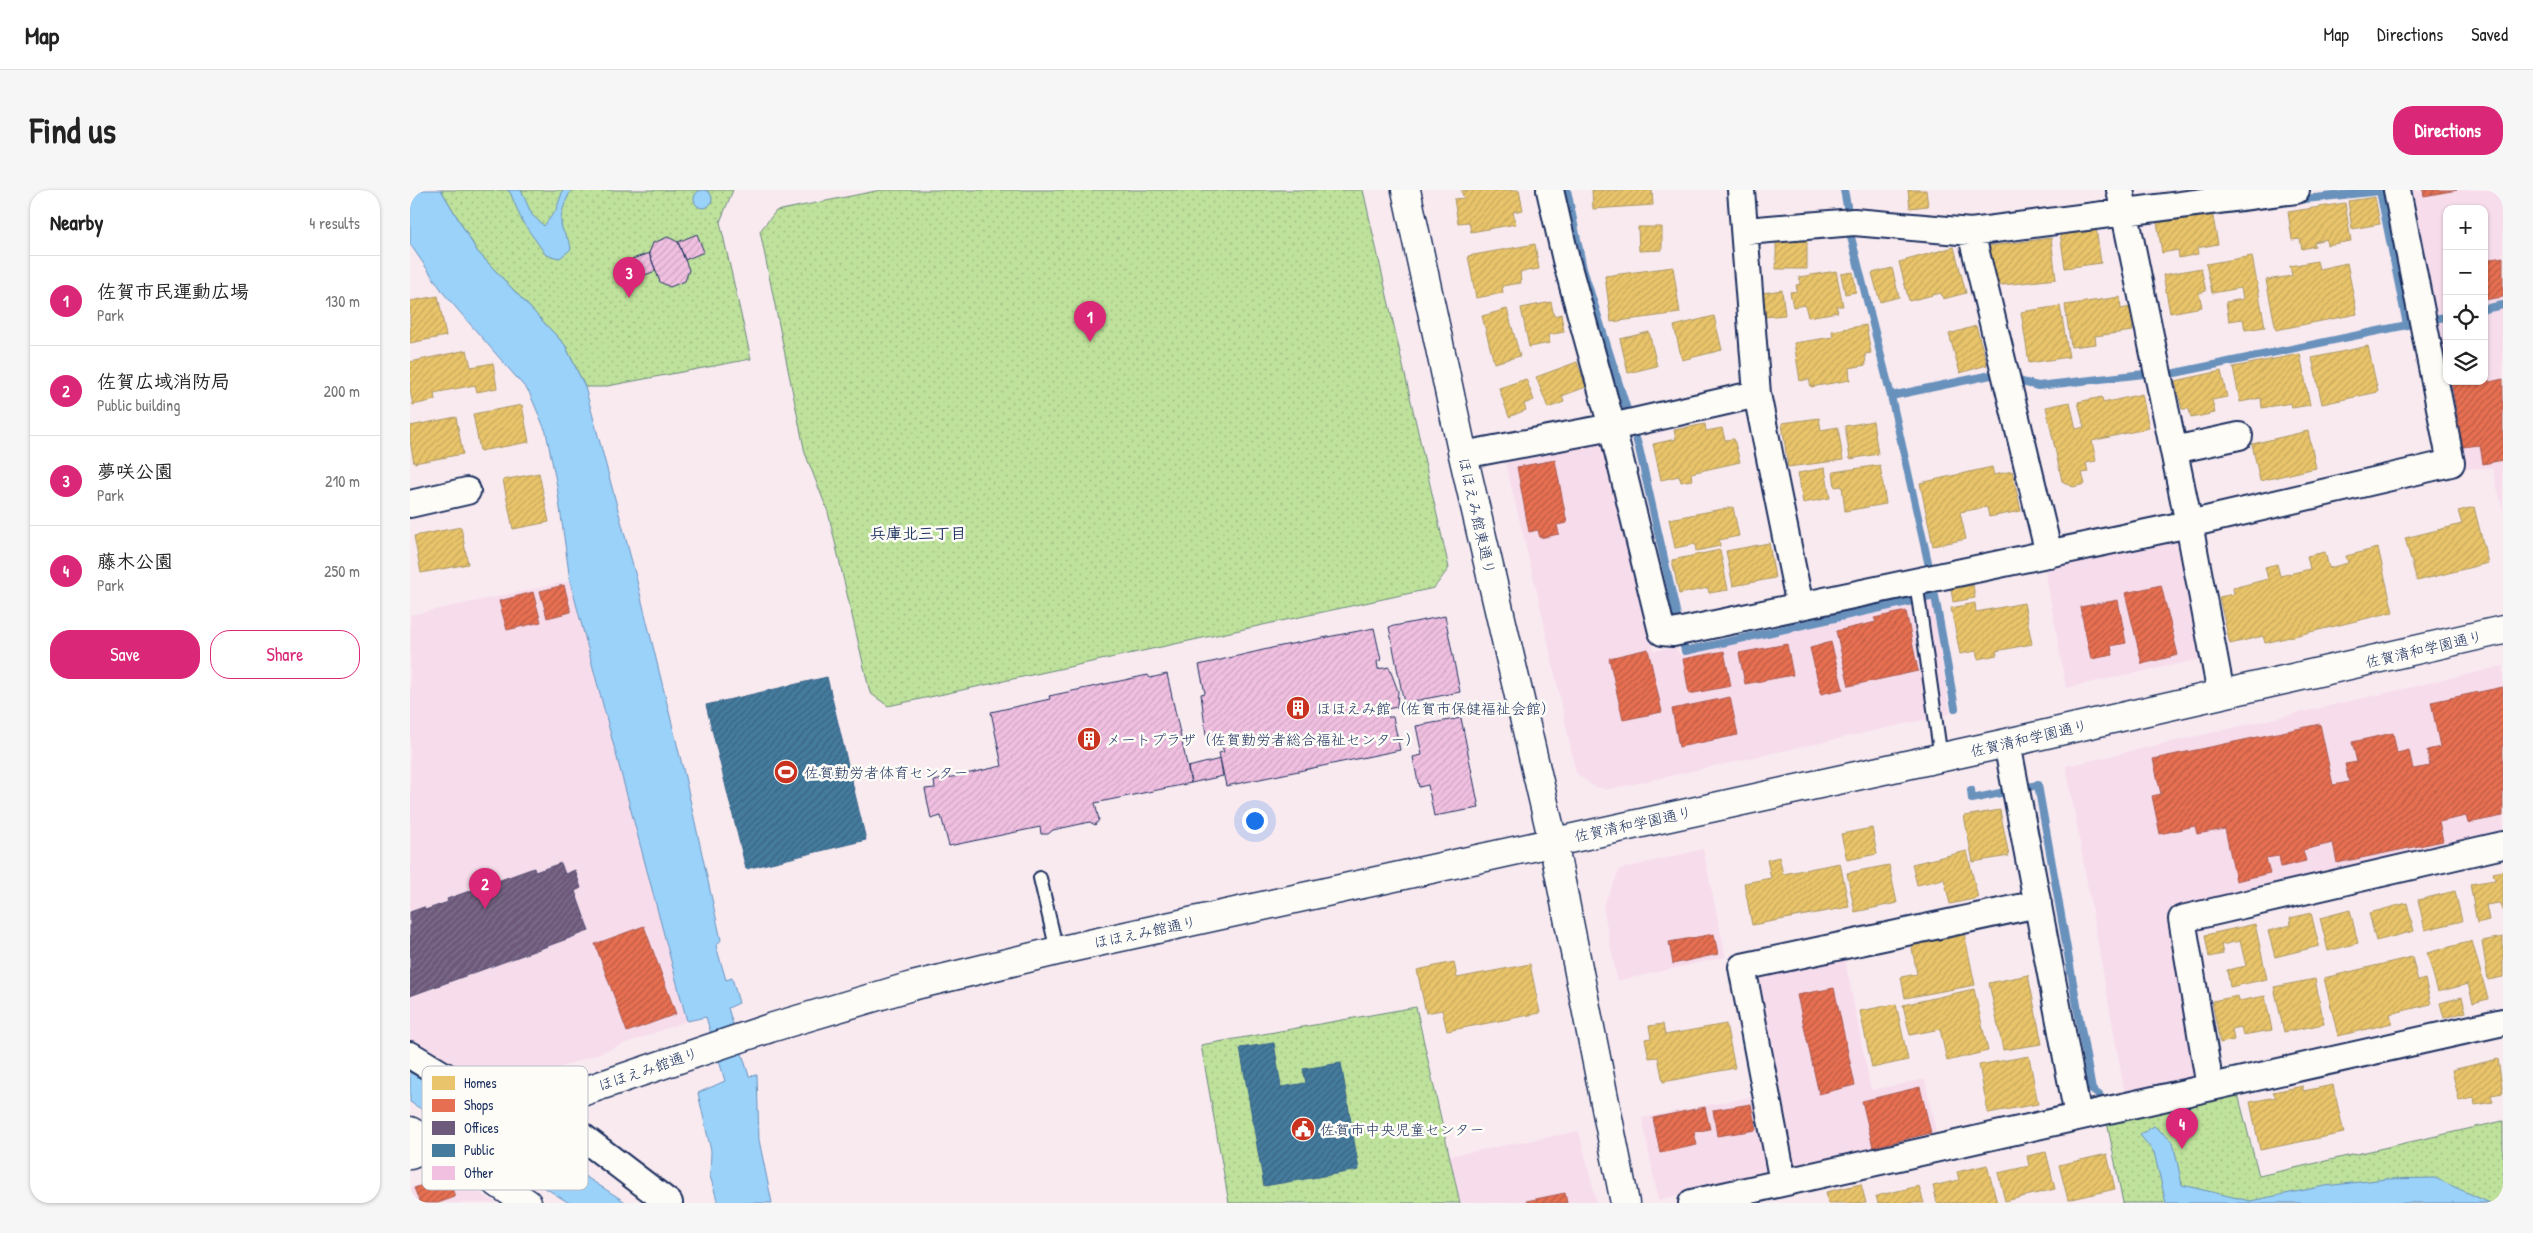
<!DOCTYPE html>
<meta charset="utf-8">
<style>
:root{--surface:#fff;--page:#f6f6f6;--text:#222;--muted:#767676;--line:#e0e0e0;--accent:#db2777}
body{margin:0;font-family:"Patrick Hand","Klee One",sans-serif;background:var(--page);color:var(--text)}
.controls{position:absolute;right:15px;top:15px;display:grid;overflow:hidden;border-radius:10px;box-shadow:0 1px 4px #0004}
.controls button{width:45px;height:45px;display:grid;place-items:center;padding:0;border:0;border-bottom:1px solid var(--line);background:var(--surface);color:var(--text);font:25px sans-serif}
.you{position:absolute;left:844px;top:630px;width:18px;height:18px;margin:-12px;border:4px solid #fff;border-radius:50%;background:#1a73e8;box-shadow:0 0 0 8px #1a73e833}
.badge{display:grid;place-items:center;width:32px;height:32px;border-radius:50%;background:var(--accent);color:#fff;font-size:16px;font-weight:700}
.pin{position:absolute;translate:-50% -41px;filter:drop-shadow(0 1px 2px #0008)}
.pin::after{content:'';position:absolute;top:26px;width:18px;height:15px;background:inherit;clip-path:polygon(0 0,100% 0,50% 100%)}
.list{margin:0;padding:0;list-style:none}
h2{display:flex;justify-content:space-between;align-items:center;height:65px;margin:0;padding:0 20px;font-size:21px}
h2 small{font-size:16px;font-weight:400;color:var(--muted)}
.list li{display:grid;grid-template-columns:32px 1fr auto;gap:15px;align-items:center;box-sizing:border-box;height:90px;padding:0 20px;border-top:1px solid var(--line)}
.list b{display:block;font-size:19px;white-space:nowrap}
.list p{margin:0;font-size:16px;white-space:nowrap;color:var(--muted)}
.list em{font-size:16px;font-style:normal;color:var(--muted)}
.actions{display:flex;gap:10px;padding:15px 20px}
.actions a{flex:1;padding:11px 0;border:1px solid var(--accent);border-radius:20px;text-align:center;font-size:18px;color:var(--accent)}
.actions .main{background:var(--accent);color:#fff}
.icon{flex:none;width:28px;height:28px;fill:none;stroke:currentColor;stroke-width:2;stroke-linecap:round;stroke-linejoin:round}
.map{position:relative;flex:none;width:2093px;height:1013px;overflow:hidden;border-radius:20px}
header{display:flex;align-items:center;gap:30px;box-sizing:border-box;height:70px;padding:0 25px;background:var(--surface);border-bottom:1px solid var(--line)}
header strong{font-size:24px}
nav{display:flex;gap:28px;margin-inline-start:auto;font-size:18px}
.intro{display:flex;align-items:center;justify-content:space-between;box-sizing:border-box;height:120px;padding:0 30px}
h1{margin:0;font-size:35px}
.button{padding:12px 22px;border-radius:20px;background:var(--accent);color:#fff;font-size:18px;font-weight:700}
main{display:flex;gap:30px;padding:0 30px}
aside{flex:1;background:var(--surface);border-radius:20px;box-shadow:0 1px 4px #0004}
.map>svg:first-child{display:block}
.built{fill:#f7ddec;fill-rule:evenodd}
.park{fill:url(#park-dots);stroke:#6c887c}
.water{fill:#9bd2fa;stroke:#6891bc}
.homes{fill:url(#homes-hatch);stroke:#ab9766}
.shops{fill:url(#shops-hatch);stroke:#aa5c55}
.offices{fill:url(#offices-hatch);stroke:#544c72}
.public{fill:url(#public-hatch);stroke:#38648a}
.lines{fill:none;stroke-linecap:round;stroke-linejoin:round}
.stream{stroke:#6891bc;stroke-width:8}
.building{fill:url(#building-hatch);stroke:#1b2f5e}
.service-casing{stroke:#1b2f5e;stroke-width:16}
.minor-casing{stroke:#1b2f5e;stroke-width:30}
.tertiary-casing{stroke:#1b2f5e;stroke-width:31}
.service{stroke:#fdfcf7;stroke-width:12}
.minor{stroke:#fdfcf7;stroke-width:26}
.tertiary{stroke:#fdfcf7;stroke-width:28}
.labels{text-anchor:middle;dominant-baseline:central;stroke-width:5;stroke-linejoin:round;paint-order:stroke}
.street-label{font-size:15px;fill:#1b2f5e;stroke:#fdfcf7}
.poi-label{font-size:15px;fill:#1b2f5e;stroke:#fdfcf7;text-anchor:start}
.neighbourhood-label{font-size:16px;font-weight:bold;fill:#1b2f5e;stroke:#fdfcf7}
.key{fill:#fdfcf7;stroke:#b9bec9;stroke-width:1}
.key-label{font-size:14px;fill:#1b2f5e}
</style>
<header>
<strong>Map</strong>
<nav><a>Map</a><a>Directions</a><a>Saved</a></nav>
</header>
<div class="intro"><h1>Find us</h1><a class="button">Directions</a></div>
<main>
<aside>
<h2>Nearby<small>4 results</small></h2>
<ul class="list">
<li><span class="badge">1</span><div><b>佐賀市民運動広場</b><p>Park</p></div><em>130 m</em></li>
<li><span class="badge">2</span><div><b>佐賀広域消防局</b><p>Public building</p></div><em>200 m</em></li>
<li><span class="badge">3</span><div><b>夢咲公園</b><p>Park</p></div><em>210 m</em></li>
<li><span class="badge">4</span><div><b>藤木公園</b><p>Park</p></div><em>250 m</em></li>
</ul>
<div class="actions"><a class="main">Save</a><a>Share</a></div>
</aside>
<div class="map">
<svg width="2093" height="1013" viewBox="0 0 2093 1013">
<defs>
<pattern id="park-dots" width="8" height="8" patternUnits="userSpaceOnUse" patternTransform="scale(1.25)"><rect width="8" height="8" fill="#bee19b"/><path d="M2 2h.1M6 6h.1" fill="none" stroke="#a3c188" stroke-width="1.8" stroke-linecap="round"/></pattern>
<pattern id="homes-hatch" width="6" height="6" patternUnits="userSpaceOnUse" patternTransform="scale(1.25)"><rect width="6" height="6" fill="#e9c46a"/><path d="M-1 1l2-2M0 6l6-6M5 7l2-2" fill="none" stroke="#c7a95e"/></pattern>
<pattern id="shops-hatch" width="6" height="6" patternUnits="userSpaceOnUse" patternTransform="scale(1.25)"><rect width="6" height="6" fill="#e76f51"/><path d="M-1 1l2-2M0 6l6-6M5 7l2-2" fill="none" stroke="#ba5c46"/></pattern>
<pattern id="offices-hatch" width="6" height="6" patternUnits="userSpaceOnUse" patternTransform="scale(1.25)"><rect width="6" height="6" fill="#6d597a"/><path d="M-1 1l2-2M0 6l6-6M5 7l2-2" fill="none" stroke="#80738f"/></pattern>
<pattern id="public-hatch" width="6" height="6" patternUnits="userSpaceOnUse" patternTransform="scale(1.25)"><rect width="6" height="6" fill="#457b9d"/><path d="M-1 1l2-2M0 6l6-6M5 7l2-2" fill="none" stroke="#396583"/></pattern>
<pattern id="building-hatch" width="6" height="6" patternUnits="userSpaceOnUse" patternTransform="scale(1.25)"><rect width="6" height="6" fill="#f1c0e1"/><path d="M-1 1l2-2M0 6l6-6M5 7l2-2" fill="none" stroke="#cea5c3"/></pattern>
</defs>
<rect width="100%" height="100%" fill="#f9eaf0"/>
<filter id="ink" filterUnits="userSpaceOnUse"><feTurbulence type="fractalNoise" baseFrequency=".02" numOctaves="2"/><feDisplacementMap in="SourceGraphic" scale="10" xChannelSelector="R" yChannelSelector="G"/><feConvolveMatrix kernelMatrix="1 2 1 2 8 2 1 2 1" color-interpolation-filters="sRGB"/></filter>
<g filter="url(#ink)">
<path class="built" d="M1996,0H2093V321L2082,278L2053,279ZM2037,19H2074V191H2037Z
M1189,250L1199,260L1244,461L1266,457L1270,465L1522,411L1540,524L1197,600L1182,596L1166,583L1129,411L1095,271Z
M1769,346L1792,469L1656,498L1634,374Z
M160,391L277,831L82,903L0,855V425Z
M2093,476V644L1759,719L1790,891L1715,905L1656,576Z
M1293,659L1316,767L1207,791L1193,716L1210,679Z
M1434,764L1461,900L1515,889L1527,947L1380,980L1341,784Z
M1344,906L1361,986L1248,1010L1232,928Z
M1169,941L1187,1013H1050L1039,966Z
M41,984L86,1013H0V998Z"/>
<path class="park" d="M31,0H323L310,32L341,169L192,197H175L155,155L67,61Z
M471,0H953L1039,378L1024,398L478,516L460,503L418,322L395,263L350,41L366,21Z
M1006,817L1050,1013H819L791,855Z
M1828,904L1849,986L2093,931V1013H1713L1697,932Z"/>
<path class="water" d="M284 9a9 9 0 1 1 18 0a9 9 0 1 1-18 0Z
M0,0H31L67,61L155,155L175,197L225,383L275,587L311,750L306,756L316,790L322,788L329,813L318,818L339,886L347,885L349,950L362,1013H308L300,986L301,961L288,903L315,891L296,827L277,831L160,391L147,296L136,242L119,202L35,105L0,54Z
M97,0H111L122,25L134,36L146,20L153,0H161C156,11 148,26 152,38C155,47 160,49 161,59L150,68L136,65L112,31L100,2Z
M0,875L217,1013H159L0,912Z
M1744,936L1763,952L1772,995L1840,1011L1915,996L1976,989L2025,988L2080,1013H1756L1744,962L1730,945Z"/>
<path class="homes" d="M1057,0H1109L1113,20L1103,22L1106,34L1061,42L1059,32L1048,33L1044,9L1054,8L1051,1Z
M1182,0H1242L1243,15L1183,19Z
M1498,0H1516L1518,16L1500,18Z
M1965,7L1970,34L1942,39L1938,11Z
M1935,13L1941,51L1917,55L1916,49L1904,52L1905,56L1892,59L1890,49L1882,50L1878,22Z
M1802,22L1808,54L1787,58L1788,64L1769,68L1768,60L1752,63L1747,32Z
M1228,37H1252V60L1229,61Z
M1686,38L1691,73L1655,78L1650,43Z
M1641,48L1646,89L1584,96L1579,56Z
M1366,51H1397V79H1366Z
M1125,54L1129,79L1110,82L1111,93L1092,96L1093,103L1066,108L1058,66Z
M1544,57L1556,103L1533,109L1531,103L1499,111L1489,72Z
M1842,66L1855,137L1835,140L1833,129L1819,131L1816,112L1833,109L1831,98L1802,103L1796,74Z
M1907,71L1909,79L1937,73L1947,124L1866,140L1856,90L1882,86L1880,76Z
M1263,77L1270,123L1201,132L1195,86Z
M1482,78L1489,107L1470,112L1462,83Z
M1791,78L1796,101L1789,103L1792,117L1760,123L1753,85Z
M1426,81L1433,116H1426L1428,122L1398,127L1395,115L1383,117L1380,102L1387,101L1386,95L1390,94L1389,87Z
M1443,82L1446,102L1435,104L1431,84Z
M1372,100L1375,125L1355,127L1352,103Z
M28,106L36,146L0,153V111Z
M1710,107L1711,119L1720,117L1723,141L1685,146L1686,154L1661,157L1655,115Z
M1141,112L1144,126L1151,124L1154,142L1138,145L1140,153L1119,157L1111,118Z
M1650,116L1659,167L1619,173L1611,122Z
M1097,119L1110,166L1084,173L1072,126Z
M1304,126L1312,160L1272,170L1264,136Z
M1456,135L1461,163L1455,164L1456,175L1439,178L1440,190L1401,197L1399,189L1390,191L1384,153L1423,147L1422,141Z
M1566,136L1577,175L1550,183L1539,144Z
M1239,142L1247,176L1218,183L1210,149Z
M1958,156L1968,202L1912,214L1902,168Z
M57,160L61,177L83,173L87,198L67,202L65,195L24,203L25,210L3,215L0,200V172Z
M1890,164L1900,215L1882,218L1881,213L1852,218L1851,208L1830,212L1823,177Z
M1167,172L1176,197L1152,206L1154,212L1138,218L1126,187Z
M1811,181L1817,207L1802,210L1805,223L1781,228L1779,219H1772L1765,191Z
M1116,189L1124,210L1114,214L1116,220L1099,227L1089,198Z
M1732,204L1739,238L1682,251L1686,271L1676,273L1678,282L1672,283L1675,294L1663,297L1652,291L1636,217L1660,212L1666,239L1674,237L1668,212L1692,207L1693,213Z
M112,215L119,252L70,261L63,224Z
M46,227L53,264L4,273L0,251V236Z
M1409,228L1411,240L1428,237L1433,270L1378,277L1372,233Z
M1463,231L1468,264L1440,269L1435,236Z
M1295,234L1296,241L1312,238L1315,250L1324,249L1330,272L1281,283L1282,290L1271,292L1269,286L1251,290L1243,254L1266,249L1264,240Z
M1898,241L1906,278L1850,291L1842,254Z
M1470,275L1476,314L1435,321L1432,296L1425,297L1423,282Z
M1582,277L1584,285L1602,281L1611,321L1579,327L1577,317L1550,322L1556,349L1523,356L1510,293Z
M1415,278L1420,308L1393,313L1388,283Z
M129,283L139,332L103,339L93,290Z
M1323,317L1329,346L1309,350L1310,356L1286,361L1285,354L1265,358L1259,329Z
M2064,317L2078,373L2007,391L1995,348L2052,334L2048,321Z
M51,337L58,374L11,383L4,346Z
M1359,353L1365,388L1323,396L1316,361Z
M1968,358L1983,422L1855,453L1853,446L1820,454L1809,407L1824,404L1823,398L1858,389L1855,377L1867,374L1870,386L1900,379L1897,366L1915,362L1919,378L1938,373L1936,366Z
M1310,360L1318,400L1299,403L1298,398L1269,404L1262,370Z
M1563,395L1565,408L1543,412L1541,399Z
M1565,413L1566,422L1614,413L1622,454L1586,461L1587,465L1568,469L1566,461L1550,464L1541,418Z
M1590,620L1599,666L1563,672L1554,626Z
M1462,638L1467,664L1437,670L1431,644Z
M1557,661L1568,708L1540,714L1534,689L1507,695L1502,674Z
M1369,667L1373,684L1430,673L1439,717L1342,735L1334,693L1361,688L1357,670Z
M1479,675L1487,713L1445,722L1437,683Z
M2093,681V722L2089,713L2076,715L2079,730L2067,733L2060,694L2085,690L2083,683Z
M2045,701L2052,731L2015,740L2008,710Z
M1997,713L2004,741L1966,751L1959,723Z
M1940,720L1948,753L1918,761L1910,728Z
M1901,723L1909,756L1865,767L1858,741L1881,735L1880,728Z
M1845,734L1857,789L1820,797L1817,780L1836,776L1830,751L1811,755L1813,764L1799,767L1795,745Z
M1554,742L1565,795L1495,808L1491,787L1507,784L1501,753Z
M2093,747V787L2078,790L2072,751Z
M2062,751L2078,809L2063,813L2058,794L2028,802L2017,763Z
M2002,767L2008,791L2015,789L2021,814L1980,824L1982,833L1928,846L1914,788Z
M1044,772L1047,788L1120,774L1130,823L1037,841L1032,820L1016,823L1007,780Z
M1618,785L1632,854L1593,860L1579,793Z
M1905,789L1914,834L1874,842L1864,797Z
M1564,799L1578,861L1537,871L1530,839L1500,845L1493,815Z
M1828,806L1829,811L1855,806L1862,840L1833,845L1831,837L1822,839L1824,850L1810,853L1802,811Z
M2052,807L2056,822L2034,828L2030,813Z
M1486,814L1498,870L1462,878L1450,821Z
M1253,834L1255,845L1316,834L1325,878L1253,892L1248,867L1239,868L1235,849L1241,848L1239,836Z
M1619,866L1628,914L1578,923L1569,875Z
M2088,869L2093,903L2081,905L2083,912L2065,915L2064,908L2049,911L2042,880Z
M1923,895L1934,943L1850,960L1840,912L1866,907L1863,902L1893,896V901Z
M1636,962L1645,999L1595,1011L1588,983L1619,976L1617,966Z
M1697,964L1705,999L1658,1010L1649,975Z
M1577,975L1587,1013H1527L1523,996L1549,990L1547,982Z
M1451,994L1456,1013H1418L1416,1002Z
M1509,996L1514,1013H1468L1466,1006Z"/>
<path class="shops" d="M2013,0H2047L2014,6Z
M2093,67V107L2074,110V70Z
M2077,183L2079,192L2093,189V270L2073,274L2070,255L2053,257L2041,191H2074V184Z
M1145,270L1157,333L1147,335L1149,344L1130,348L1128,340L1119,342L1107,277Z
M154,395L161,422L137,428L130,401Z
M1751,395L1768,465L1732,474L1715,403Z
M123,402L131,432L97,440L89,411Z
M1708,410L1716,453L1701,456L1703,465L1681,469L1670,417Z
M1496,421L1508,481L1439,496L1426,441L1466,432L1464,428Z
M1421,452L1433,499L1411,504L1400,458Z
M1377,454L1383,485L1335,494L1329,463Z
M1238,459L1252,522L1213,530L1199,468Z
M1314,461L1321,496L1279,504L1273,469Z
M2093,497V626L2058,633L2056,626L2029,632L2033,651L1927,673L1923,653L1893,660L1896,671L1871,677L1869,666L1856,668L1860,683L1826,691L1815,639L1787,644L1785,636L1750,644L1742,606L1751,604L1743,569L1910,534L1923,595L1939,592L1935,574L1947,572L1942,552L1983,543L1987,563L1999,560L2003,579L2020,576L2017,560L2030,557L2021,512Z
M1320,507L1328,545L1269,557L1262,519Z
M234,736L266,824L217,842L185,754Z
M1304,744L1308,764L1263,774L1259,752Z
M1424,798L1445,895L1409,904L1387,805Z
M1510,897L1521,943L1463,957L1452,911Z
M1341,914L1346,940L1307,946L1303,920Z
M1295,917L1300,939L1284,942L1287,955L1250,963L1243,928Z
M38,986L45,1007L28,1013H10L4,998Z
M1155,1003L1157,1013H1116V1011Z"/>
<path class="offices" d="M151,673L155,684L165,680L171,698L165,701L179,741L0,806V722L14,717L15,720L38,712L37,709L124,678L125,682Z"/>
<path class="public" d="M417,487L456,650L336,679L296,515Z
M864,853L871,897L896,893L893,879L931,873L949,980L854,996L830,858Z"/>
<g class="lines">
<path class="stream" d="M1157,0L1173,79L1229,258L1275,461L1525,406L1545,518
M1434,0L1437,16
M1441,47L1481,206L1518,372
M2074,119L2093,115
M2029,128L2037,127
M1765,183L1997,135L1970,1L1886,10
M1608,191L1628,196L1734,184
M1481,206L1581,185
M1561,600L1562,609L1628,595L1682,900L1689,905"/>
</g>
<path class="building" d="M287,44L294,62L275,70L268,52Z
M258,47L268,52L279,80L275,91L260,97L250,92L239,63L243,53Z
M239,63L246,81L227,88L220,70Z
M1035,426L1050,502L994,513L979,437Z
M964,438L971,470L967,471L968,479L979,477L988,501L987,517L977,519L978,527H983L990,560L816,596L809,563L814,562L811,554L802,556L796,545L791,504L795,503L789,475L866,457Z
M757,484L781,593L685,613L689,630L685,635L680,632L643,640L638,644H631L630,637L539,656L531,626L521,629L515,599L525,598L524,591L592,576L581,522L640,509L639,506L738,485L740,488Z
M1051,528L1069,618L1024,626L1018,595L1009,597L1003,567L1012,565L1006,536Z
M810,569L813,586L781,593L778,577Z"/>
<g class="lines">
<g class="service-casing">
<path id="service" d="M1506,392L1531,568
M630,688L647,761"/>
</g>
<g class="minor-casing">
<path id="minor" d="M1140,0L1156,70L1202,237L1252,442L1263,443L1779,334L2041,273L1987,0
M1331,0L1347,204L1390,416
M1710,0L1779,334L1811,504
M1336,41L1444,32L1561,42L1886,0
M1561,42L1639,364
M1764,260L1829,246
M1053,265L1202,237L1347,204
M0,314L57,301
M1597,553L1668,926
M0,865L101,926L162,939L259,1013
M1800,897L1772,729L2093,655
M1373,992L1332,777L1628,714
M1282,1013L2093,832"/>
</g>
<g class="tertiary-casing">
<path id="tertiary" d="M996,0L1053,265L1143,652L1215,1013
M0,941L61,975L117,1013
M0,965L101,926L360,838L502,796L647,761L1597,553L2093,440"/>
</g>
<use href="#service" class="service"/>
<use href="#minor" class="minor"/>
<use href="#tertiary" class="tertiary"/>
</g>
</g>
<defs>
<g id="building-disc" transform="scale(1.25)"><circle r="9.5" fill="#c8321e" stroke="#fdfcf7"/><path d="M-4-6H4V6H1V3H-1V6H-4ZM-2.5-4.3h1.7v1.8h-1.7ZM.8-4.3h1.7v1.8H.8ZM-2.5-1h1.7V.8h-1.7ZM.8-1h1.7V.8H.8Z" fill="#fff"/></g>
<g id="stadium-disc" transform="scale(1.25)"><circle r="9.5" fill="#c8321e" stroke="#fdfcf7"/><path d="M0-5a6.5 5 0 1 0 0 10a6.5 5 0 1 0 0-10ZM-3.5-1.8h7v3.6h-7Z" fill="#fff"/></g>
<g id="civic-disc" transform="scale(1.25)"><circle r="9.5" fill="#c8321e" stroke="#fdfcf7"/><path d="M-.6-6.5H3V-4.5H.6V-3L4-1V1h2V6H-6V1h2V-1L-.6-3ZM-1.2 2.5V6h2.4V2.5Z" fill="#fff"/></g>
</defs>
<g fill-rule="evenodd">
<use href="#building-disc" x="888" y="518"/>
<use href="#building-disc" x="679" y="549"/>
<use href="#stadium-disc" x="376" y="582"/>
<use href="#civic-disc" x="893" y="939"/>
</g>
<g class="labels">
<g class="street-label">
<text transform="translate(1067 326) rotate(77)">ほほえみ館東通り</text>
<text transform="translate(2014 459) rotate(-13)">佐賀清和学園通り</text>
<text transform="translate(1619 548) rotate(-13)">佐賀清和学園通り</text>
<text transform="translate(1223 634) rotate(-12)">佐賀清和学園通り</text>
<text transform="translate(735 742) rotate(-12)">ほほえみ館通り</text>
<text transform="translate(238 879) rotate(-19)">ほほえみ館通り</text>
</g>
<g class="poi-label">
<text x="906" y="518">ほほえみ館（佐賀市保健福祉会館）</text>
<text x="696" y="549">メートプラザ（佐賀勤労者総合福祉センター）</text>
<text x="394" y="582">佐賀勤労者体育センター</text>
<text x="910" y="939">佐賀市中央児童センター</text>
</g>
<g class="neighbourhood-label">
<text x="508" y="343">兵庫北三丁目</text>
</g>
</g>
<rect x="12" y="876" width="166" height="124" rx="8" class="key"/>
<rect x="22" y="886" width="23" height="14" fill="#e9c46a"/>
<rect x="22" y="909" width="23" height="13" fill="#e76f51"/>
<rect x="22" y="931" width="23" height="14" fill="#6d597a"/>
<rect x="22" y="954" width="23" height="13" fill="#457b9d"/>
<rect x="22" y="976" width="23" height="14" fill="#f1c0e1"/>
<g class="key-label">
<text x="54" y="898">Homes</text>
<text x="54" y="920">Shops</text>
<text x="54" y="943">Offices</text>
<text x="54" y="965">Public</text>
<text x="54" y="988">Other</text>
</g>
</svg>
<div class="controls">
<button>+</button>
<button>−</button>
<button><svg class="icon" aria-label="locate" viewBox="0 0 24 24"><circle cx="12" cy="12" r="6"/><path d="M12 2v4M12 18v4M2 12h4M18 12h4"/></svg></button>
<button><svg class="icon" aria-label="layers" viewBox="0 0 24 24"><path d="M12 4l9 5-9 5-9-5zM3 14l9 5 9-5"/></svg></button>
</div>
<div class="you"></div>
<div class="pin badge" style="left:680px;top:152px">1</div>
<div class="pin badge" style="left:75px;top:719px">2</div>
<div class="pin badge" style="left:219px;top:108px">3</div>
<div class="pin badge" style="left:1772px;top:959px">4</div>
</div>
</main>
